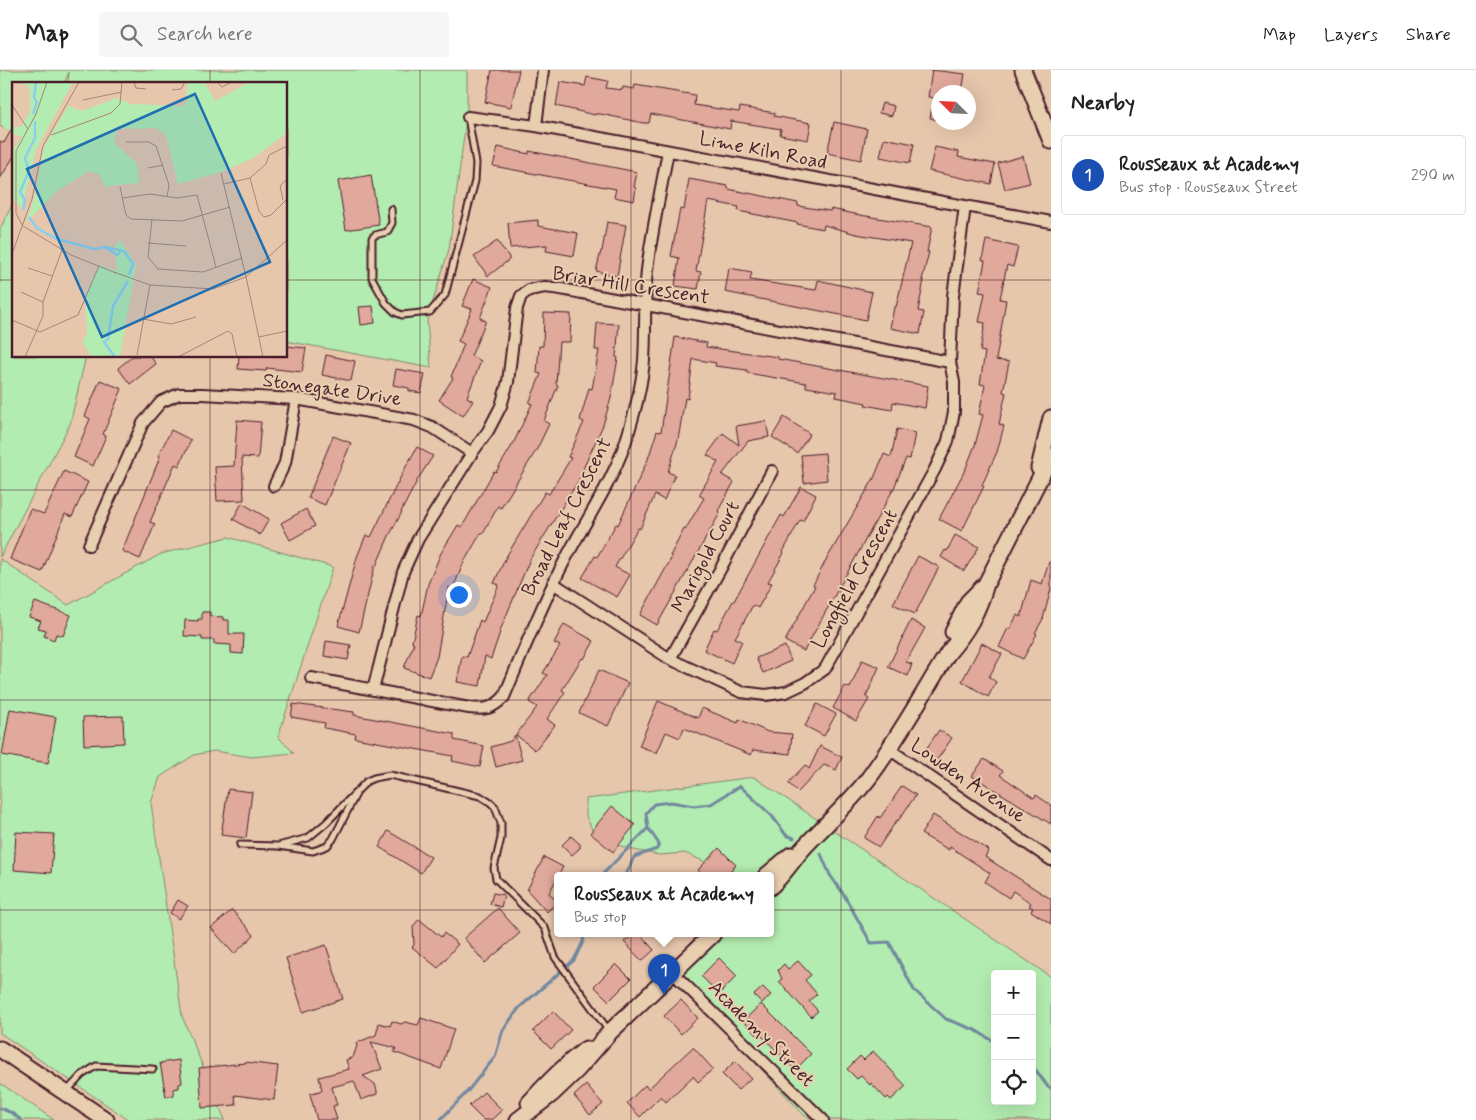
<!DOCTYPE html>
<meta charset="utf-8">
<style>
:root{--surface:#fff;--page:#f6f6f6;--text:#222;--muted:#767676;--line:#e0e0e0;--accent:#d93025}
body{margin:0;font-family:Mynerve,sans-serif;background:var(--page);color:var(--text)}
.controls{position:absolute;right:15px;bottom:15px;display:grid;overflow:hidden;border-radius:5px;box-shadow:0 5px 20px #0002}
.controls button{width:45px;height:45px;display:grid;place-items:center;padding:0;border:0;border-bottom:1px solid var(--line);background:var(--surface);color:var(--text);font:25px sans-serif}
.compass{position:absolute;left:931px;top:15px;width:45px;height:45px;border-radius:50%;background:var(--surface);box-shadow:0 5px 20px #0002;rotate:294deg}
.you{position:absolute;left:458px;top:524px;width:18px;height:18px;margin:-12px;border:4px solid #fff;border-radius:50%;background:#1a73e8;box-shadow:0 0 0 8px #1a73e833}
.badge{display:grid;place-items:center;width:32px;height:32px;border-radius:50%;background:var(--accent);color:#fff;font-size:16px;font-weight:700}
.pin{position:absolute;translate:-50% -41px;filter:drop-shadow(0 1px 2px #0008)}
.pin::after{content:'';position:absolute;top:26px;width:18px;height:15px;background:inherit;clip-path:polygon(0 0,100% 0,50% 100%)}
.popup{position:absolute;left:554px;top:802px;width:220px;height:65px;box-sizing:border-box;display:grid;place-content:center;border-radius:5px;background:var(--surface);filter:drop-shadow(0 1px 4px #0005);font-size:16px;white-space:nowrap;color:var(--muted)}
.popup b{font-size:19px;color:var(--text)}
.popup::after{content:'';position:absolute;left:50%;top:100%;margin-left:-10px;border:10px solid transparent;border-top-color:var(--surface)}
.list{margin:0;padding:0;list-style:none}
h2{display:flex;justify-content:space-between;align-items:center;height:65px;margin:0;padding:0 20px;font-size:21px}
h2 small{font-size:16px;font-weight:400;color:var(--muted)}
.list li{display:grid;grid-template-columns:32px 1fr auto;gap:15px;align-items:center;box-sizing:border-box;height:80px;margin:0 10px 10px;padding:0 10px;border:1px solid var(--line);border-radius:5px}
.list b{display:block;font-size:19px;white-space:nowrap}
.list p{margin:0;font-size:16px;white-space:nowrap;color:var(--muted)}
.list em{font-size:16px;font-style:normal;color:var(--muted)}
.icon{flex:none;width:28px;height:28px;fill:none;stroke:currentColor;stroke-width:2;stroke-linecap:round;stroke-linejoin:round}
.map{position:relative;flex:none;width:1051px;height:1050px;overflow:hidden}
header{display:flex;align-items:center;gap:30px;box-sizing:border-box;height:70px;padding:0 25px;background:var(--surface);border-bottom:1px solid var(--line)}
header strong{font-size:24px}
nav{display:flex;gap:28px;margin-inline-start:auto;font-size:18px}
.search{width:350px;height:45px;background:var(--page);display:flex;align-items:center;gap:12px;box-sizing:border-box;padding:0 18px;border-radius:5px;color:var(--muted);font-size:19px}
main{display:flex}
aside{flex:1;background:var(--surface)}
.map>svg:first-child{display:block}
.green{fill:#b3ecb0;stroke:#7e866e;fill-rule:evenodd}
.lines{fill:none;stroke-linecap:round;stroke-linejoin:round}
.stream{stroke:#72889f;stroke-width:3}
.building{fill:#e1a89c;stroke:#4a1f2b}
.lane-casing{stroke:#4a1f2b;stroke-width:9}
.street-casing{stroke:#4a1f2b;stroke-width:14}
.secondary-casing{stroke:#4a1f2b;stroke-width:19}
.lane{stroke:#e8cfb0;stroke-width:5}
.street{stroke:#e8cfb0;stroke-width:10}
.secondary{stroke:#e8cfb0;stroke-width:15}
.grid{fill:none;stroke:#4a1f2b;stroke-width:1;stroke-opacity:0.55}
.labels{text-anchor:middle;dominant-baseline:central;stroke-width:4;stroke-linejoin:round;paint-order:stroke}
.street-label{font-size:20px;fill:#4a1f2b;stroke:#e8cfb0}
.inset-river{fill:none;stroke:#8cceed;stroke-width:2.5}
.inset-road{fill:none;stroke:#a88478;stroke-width:1}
.view{fill:#1f6fb2;fill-opacity:0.15;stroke:#1f6fb2;stroke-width:2.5}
.inset-edge{fill:none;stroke:#4a1f2b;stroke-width:2.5}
</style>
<header>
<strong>Map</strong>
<div class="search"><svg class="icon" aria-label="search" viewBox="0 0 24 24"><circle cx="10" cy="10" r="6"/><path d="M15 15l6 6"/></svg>Search here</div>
<nav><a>Map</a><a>Layers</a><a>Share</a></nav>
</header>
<main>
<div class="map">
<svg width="1051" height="1050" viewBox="0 0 1051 1050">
<rect width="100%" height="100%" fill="#e7c7ac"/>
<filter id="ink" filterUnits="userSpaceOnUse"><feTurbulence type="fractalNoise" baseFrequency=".02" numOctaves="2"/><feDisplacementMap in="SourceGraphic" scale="10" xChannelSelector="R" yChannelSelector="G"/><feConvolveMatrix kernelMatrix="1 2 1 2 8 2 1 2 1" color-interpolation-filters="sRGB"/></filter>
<g filter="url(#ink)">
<path class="green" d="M0,0H467V43L449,179L427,251L431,298L286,271V14H68L69,2L64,14H14V64L0,56Z
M14,131V286H86L70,354L0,487V159Z
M228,467L333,497L278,667L294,683L252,687L214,681L194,685L160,707L151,733L182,946L225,1050H129L0,963V489L68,535L161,484Z
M754,707L1051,907V1050H816L805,1046L669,900L706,864H770V806H727L701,790L685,783L659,785L629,779L603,769L593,761L586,746V729ZM995,904H1032V1031H995Z
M0,1013L54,1050H0Z"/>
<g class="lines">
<path class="stream" d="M821,784L830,805L844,825L871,873L889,872L914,920L946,949L975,960L995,972
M601,806L648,758L646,743L654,734L671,732L694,736L711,734L740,716L772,746L786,765L794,768
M624,806L628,801L634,787L657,779L659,774L648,758
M1032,995L1048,1017L1051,1018
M0,1038L12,1043L21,1050
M440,1050L467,1022L495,987L503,960L519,938L574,890L583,872L584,864"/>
</g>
<path class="building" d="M492,0H519L511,37L485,32Z
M932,0L965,4L962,22H938V50L930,48L934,28L928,27Z
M587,7L608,11L606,18L622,20L623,17L634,19L635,15L695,25L694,35L739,42L740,37L775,43L774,46L811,53L808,70L780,65L781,59L731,51L730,59L651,44L649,53H643L601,44H595V45L556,36L560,12L585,16Z
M882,33L894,36L892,46L879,43Z
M834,52L867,59L861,90L827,83Z
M14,55V86L0,109V71L4,73Z
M884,68L914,74L910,93L880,87Z
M498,77L529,84V81L637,102L634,117L636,118L634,131L614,127L616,119L493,96Z
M935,77L959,82L958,87L995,94L991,114L929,101Z
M1023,86L1030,113L1005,119L998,93Z
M371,105L379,155L346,160L338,111Z
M689,109L728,116V119L798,133V136L830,141L831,139L860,145L932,157L927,182H929L922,210H924L918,241L924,242L920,264L890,258L894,237H896L911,173L856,164L824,155L823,159L797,154L798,153L738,141L739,137L708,131L696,201L701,202L698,219L675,216L679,188L671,186L680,139L684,140Z
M538,150V156L578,163L574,186L546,181L547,175L510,178L508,153Z
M607,152L626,155L617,206L596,201L601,181H602Z
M986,170L1018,177L1013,197L1007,195L1000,229L1006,230L996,290L1009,292L1003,322L1006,323L999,354L1004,356L997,382L982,415L984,416L962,461L939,449L966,398L975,375L983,345L979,344L985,315L980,314L985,282L980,281L985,253L979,252L985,223L979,222L985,191L982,190Z
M497,171L509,187V190L488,206L474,187Z
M729,198L752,202L750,210L816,220L818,210L872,222L866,250L725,222Z
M473,209L492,217L480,248L486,251L471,286L481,291L467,327L473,331L463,346L439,330L453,308L451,307L464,274L458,271L472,239L462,236Z
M373,236L375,253L361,255L359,237Z
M544,243L571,244L570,272H559L556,314L558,315L544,351L549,354L537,379L501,438L498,436L483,464L481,463L464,492L453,518L449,517L437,587L429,607L404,598L414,573L412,572L418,545L421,546L428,514L441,483L458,455L462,457L494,401L496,402L513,374L532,334L529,333L541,304L537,303L539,276H543Z
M597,253L619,254L616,287L618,288L611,328L603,355L583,399L585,400L530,489L502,556L491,589L485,586L480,616L457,612L462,586L467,587L480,550L483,552L499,515L494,513L506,487L545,422L549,424L571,388L568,387L584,352L580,350L589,318L592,319L599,280H595Z
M675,267L707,273L706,277L778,287V289L928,316L925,338L893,332L892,340L865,335L866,333L836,327L837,322L806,317V313L747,303V300L715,296L716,293L693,289L688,329L685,328L678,370L668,402L675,405L664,430L655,425L640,459L638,458L615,497L630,505L617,527L582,508L595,486L597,487L616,454L618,455L648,389L657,361L661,362Z
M286,276L306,278L302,302L267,298L266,301L238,299L239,286H286Z
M326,285L355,291L351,311L322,305Z
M133,286H150L156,294L130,314L118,298Z
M396,299L425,304L421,323L409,321V318L393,315Z
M100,310L122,319L103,364L106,366L93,396L74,387L90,349L85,346Z
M784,347L810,364L797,383L772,367Z
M237,350L261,352L258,388L242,387L244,430L217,431L215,397L234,396Z
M766,351L769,367L748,371L722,405L734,412L718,441L720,443L657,555L640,545L672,487L670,486L684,459L685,460L704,428L699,425L718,392L707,385L723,363L739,375L736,356Z
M897,359L915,363L910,389L906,388L894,418L804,581L785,571L815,516L813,515L825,492L874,408L884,384L891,387Z
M171,360L191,370L179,396L175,394L150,452L155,454L140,489L122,481L160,387L158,386Z
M333,366L351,373L325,435L308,428Z
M417,377L433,386L418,409L401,442H402L389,466L376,496L375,495L359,562L338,556L357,487L366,465L371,467L404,400Z
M825,383L827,410L804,413L801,385Z
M64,401L88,412L72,447L65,444L42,502L10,489L30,439L44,444Z
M801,417L816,425L803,451L800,450L783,482L784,483L768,512L772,513L758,538L753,535L735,568L742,571L732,593L704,580L714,559L717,560L733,531H734L781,445L784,447Z
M242,433L269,449L260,465L233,449Z
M306,439L315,456L290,470L281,453Z
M955,465L979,477L964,501L941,487L945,480L947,481Z
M918,486L939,497L915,544L893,534Z
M1049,492H1051V519L1043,549L1035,563L1037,564L1023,589L999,577L1008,558L1010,559L1017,545L1021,547L1031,510L1042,514Z
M35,532L71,545L63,566L56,564L54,570L44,566L46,560L38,558L41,551L29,547Z
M202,542H210V546L223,547V550H229V564H244L243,584L231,583V575L214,574V570H202V567L184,566L185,550L198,551V549H202Z
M911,550L925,558L906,592L912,594L908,606L888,597Z
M564,554L594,571L584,589L582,588L562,620L565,622L547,649L555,655L535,680L516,665L537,637L529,632L547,605L543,603L560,576L554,573Z
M326,571L351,575L348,590L324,586Z
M982,573L1002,584L989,607L996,612L988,627L962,611Z
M785,576L791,591L763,603L756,588Z
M862,590L879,597L866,627L869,629L856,651L833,638L845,616L850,618Z
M599,600L628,613L608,656L579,643Z
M658,631L698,648L702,638L738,653L739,649L768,662L792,664L790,684L753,680L751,685L684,658L680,668L666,662L657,683L639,676Z
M293,634L354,642V645L454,664V670L484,676L480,697L452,691L453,686L355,668L356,664L324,658L325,653L291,647Z
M817,634L836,644L824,666L805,656Z
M10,639L56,647L48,693L2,685Z
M123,646L124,673L84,675L83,647Z
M939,660L952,668L937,690L924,682Z
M515,665L522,690L496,697L491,677L511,671Z
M820,676L842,687L836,700L824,695L798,722L788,713L805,695L809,699Z
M984,689L1003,701L1000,705L1034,728L1036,725L1051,735V754L972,706Z
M902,716L916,725L898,751L897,750L879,777L864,768L878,746L880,748Z
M228,719L252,722L246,768L221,765Z
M612,736L635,755L613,782L590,763Z
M933,745L989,780L985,787L1051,829V854L1031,841L1033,838L1029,836L1031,833L1013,821L1009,828L985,812L990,803L950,777L949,780L921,764Z
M388,761L431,787L421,803L379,777Z
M16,762L54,764L51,803L14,800Z
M571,766L580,774V778L572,785L562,775Z
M719,778L736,795L726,806H704L698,800Z
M544,787L563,797L549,823L557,832L547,842L527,820Z
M493,823L504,825L501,837L490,834Z
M178,830L188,836L179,849L170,843Z
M498,838L520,863L485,893L464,868Z
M232,840L254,865L234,884L211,858Z
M419,849L441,867L444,863L458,874L438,898L412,877L414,875L413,857Z
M634,864H640L654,880L642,891L624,872Z
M326,875L343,929L303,942L286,888Z
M719,888L737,906L719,924L701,906Z
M798,891L811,905L805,910L817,924L809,931L818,941L811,947L779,911L782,909L778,900L784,894L788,899Z
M616,894L631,909L609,931L594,916Z
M763,917L771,925L762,933L754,925Z
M681,930L698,948L681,964L664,946Z
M761,934L811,984L795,1000L762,966L760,968L743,951Z
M553,941L571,960L551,979L533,961Z
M421,948L454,959L441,999L394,982L396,978L371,972L382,999L363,1006L375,1014L377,1021V1024L361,1030L354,1011L332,1017L337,1035L333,1036L337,1050H317L310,1024L322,1020L319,1007L349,999L346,990L353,987L357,976L356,973L376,965L379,953L390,956L392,951L401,954L405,952L418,955Z
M693,977L713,999L698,1012L693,1006L666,1032L661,1026L640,1047L627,1033L645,1015L648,1019Z
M873,981L906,1016L891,1030L888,1027L886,1029L871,1013L870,1015L861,1006L857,1009L847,999L860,986L864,990Z
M179,990L182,1013L179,1014V1018L173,1019L174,1025L166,1027L160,993Z
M735,991L751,1008L738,1020L722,1004Z
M245,992L278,996L274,1030L235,1025L236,1035L202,1038L199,998L245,993Z
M586,1015L603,1034L590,1045L574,1026Z
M484,1022L502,1040L491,1050H483L469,1036Z"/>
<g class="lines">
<g class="lane-casing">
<path id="lane" d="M391,139L392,153L387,162L375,165L372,168V208L386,233L395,242L402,245L430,242L445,225L475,111L476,93L468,47
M240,775L278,776L313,781L327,776L333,769L356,724
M278,776L308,768L326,753L367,711L374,708L390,705L480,726L491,733L495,737L501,753V768L494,798L496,809L545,858L555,887L609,961
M66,1022L82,1005L96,996L153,999"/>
</g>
<g class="street-casing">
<path id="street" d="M468,47L536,56L1051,152
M536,56L543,0
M274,416L285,393L296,329
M89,475L143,353L161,332L179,324H202L296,329L414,350L432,357L472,383
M553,513L670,589L741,622L766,625L786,622L805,613L825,599L935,399L948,371L954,342V312L950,292L953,226L965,136
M670,589L721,498L772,401
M311,608L469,638C486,640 492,639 504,627C523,582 541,536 564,492C586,449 616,408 629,361C636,338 642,314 644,290C646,260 644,230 647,200C652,160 661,120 668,81
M373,620L403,502L418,469L472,383L488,361L501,336L508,312L517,238L521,226L529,220L545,217L561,219L950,292
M889,679L1051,790
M673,903L823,1050"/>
</g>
<g class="secondary-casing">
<path id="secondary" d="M1023,0L1051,71
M1039,398L1051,348
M953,562L968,532L983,517
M766,806L791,785
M770,817C785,804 794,787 808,773C828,752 850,732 868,709C898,669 922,625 948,583C967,561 978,542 986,514L1051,386
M0,979L106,1050
M529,1033C546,1014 565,995 586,979
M518,1050L552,1024L577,1000L610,962L713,864"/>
</g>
<use href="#lane" class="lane"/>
<use href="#street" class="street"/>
<use href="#secondary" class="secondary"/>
</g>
</g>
<path class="grid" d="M210,0V14M420,0V1050M631,0V1050M841,0V1050M0,210H14M286,210H1051M210,286V1050M0,420H1051M0,630H1051M0,840H1051"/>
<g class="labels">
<g class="street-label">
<text transform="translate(763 81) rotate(11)">Lime Kiln Road</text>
<text transform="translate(631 216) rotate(9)">Briar Hill Crescent</text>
<text transform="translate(332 320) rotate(8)">Stonegate Drive</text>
<text transform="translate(567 447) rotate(-63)">Broad Leaf Crescent</text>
<text transform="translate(706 487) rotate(-62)">Marigold Court</text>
<text transform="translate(855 509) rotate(-61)">Longfield Crescent</text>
<text transform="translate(968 711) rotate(34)">Lowden Avenue</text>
<text transform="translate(761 964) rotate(45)">Academy Street</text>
</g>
</g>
<g transform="translate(12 12)">
<rect width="275" height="275" fill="#e7c7ac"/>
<path d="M11,0H61L24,68L10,126L1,118L0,70L10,55L0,51V45H9L18,30V7ZM176,0H192L203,18L200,21L237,0H275V51L241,76L209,90L166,102L154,53L144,46L105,47L102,61L125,82L127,101L96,104L95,108L87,92L77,89L45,109L14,141L23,114L32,65L56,24L70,29L105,16L119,22L173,24ZM108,158L124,183L108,275H79L71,260L75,251L73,215L87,183L105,189L103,163Z" fill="#b3ecb0"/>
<path class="inset-river" d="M21,32L25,20L22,16L24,0M11,128L13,118L8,110L17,89L13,76L23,56V39M17,135L25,146L45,157L82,167L94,165L112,169L121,182L117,193M93,165L105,173L108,170M103,275L92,260L96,257L101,224L116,199"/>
<path class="inset-road" d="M122,0L124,6L134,7M205,0L210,5L220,0M160,8L169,7L173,0M71,18L110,10M0,23L16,47M39,53L99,31L108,22L110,0M114,60H137L144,64L157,103L155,115M136,86L151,83M209,91L234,195M238,96L254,82L257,73L275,64M212,102L238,96L247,129L252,135L259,133L275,117M108,105L114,133L119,137L170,139L218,125M111,116L138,112L165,116L185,113L204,185M271,118L268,104L275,97M140,137L136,175L146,187L191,190L230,176M10,143L4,131V69L24,32L35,0M11,144L59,173L104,191M136,161L174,164M0,172L20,117L31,64L67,0M16,186L40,194M102,190L138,203L201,207L234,195L275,158M234,195L251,275M9,210L31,220M131,237L159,242L184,235M0,238L28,250L66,233L87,184M247,255L275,249M125,273L138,203M13,275L31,234V220L50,168M166,275L216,249L220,252L225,275"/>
<path class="view" d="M183,12L258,180L90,255L15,87Z"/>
<rect width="275" height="275" class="inset-edge"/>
</g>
</svg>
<div class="controls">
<button>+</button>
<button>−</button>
<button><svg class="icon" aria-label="locate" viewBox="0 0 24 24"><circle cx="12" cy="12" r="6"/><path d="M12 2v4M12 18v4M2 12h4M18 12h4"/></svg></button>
</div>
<svg class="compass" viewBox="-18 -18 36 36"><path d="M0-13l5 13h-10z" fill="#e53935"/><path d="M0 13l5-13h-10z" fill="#767676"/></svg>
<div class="you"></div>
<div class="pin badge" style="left:664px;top:925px;background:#1a4fb4">1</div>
<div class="popup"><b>Rousseaux at Academy</b>Bus stop</div>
</div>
<aside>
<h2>Nearby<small></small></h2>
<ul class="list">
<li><span class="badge" style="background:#1a4fb4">1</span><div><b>Rousseaux at Academy</b><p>Bus stop · Rousseaux Street</p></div><em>290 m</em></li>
</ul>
</aside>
</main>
